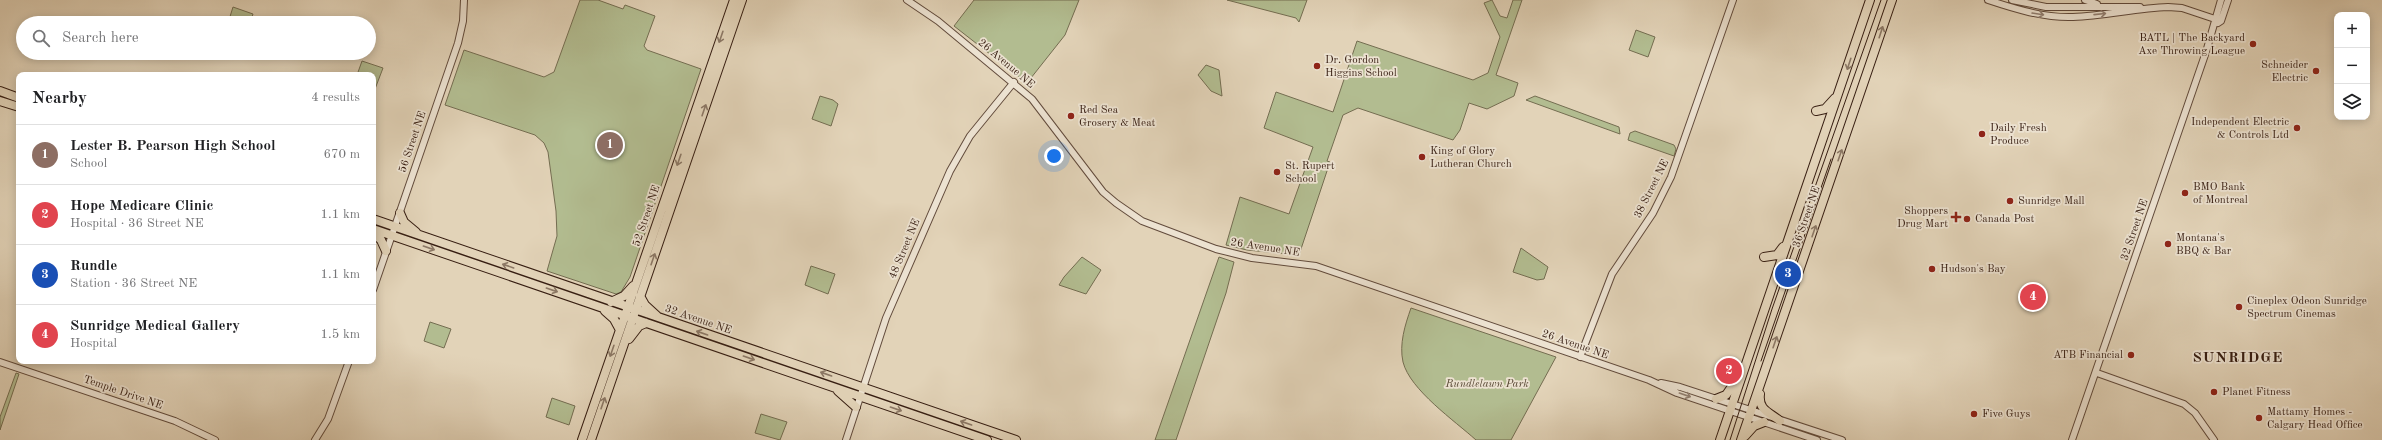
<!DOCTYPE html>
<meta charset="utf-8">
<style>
:root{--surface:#fff;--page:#f6f6f6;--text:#202124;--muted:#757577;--line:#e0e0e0;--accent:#2563eb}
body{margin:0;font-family:"Old Standard TT",serif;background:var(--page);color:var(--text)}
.controls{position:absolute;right:12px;top:12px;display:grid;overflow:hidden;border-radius:8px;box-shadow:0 2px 10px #0003}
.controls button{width:36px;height:36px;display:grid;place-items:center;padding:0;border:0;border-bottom:1px solid var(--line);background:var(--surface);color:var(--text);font:20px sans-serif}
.you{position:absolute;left:1054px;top:156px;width:14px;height:14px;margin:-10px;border:3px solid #fff;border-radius:50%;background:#1a73e8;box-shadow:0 0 0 6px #1a73e833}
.badge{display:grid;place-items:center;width:26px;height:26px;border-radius:50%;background:var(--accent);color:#fff;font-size:13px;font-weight:700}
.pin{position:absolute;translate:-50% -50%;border:2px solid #fff;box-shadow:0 1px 4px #0006}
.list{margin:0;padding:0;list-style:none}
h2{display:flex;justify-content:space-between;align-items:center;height:52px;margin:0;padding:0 16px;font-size:17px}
h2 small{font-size:13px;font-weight:400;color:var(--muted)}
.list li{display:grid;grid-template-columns:26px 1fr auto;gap:12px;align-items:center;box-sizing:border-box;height:60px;padding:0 16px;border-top:1px solid var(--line)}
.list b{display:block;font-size:15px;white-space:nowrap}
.list p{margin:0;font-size:13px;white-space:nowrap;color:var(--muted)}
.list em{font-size:13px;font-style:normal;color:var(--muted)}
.icon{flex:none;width:22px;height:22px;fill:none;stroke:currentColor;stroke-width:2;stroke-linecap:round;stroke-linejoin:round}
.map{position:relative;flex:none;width:2382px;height:440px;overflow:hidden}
.search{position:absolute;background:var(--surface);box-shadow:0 2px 10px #0003;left:16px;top:16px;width:360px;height:44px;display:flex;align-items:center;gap:10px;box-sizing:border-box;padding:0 14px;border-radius:22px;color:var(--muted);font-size:15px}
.panel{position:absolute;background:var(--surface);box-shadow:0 2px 10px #0003;left:16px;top:72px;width:360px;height:292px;border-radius:8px}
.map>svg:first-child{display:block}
.green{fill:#b2bc90;stroke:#746d51}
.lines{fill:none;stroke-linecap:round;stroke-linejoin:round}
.minor-casing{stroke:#624b3c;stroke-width:8}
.major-casing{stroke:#371e12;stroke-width:10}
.minor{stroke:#ece2d1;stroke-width:6}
.major{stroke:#e2d3b8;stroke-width:8}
.tram{stroke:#371e12;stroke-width:1}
.oneway{stroke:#928072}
.oneway2{stroke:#8c7865}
.poi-dot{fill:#8f2418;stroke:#ece2d1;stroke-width:1.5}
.labels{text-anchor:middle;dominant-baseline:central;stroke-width:3.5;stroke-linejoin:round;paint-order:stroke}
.poi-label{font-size:11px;fill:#371e12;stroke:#ece2d1;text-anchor:start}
.street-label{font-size:11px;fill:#371e12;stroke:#ece2d1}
.park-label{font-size:11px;font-style:italic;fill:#564632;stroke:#ece2d1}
.district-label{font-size:15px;font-weight:bold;letter-spacing:1px;fill:#371e12;stroke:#ece2d1}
</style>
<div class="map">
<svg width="2382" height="440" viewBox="0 0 2382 440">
<rect width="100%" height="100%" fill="#e2d3b8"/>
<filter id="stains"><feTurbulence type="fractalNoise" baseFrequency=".005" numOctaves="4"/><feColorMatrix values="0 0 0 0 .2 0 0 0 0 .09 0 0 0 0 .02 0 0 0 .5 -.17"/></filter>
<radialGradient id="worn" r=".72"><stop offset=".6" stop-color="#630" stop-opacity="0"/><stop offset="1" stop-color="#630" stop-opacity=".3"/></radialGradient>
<path class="green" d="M580,0H598L623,9L625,5L655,16L644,46L647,50L701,69L630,277L621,292L616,294L547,271L557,236L556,211L548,152L544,143L535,135L445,105L464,50L544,77L554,72Z
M974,0H1079L1065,35L1027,83L954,26Z
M1227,0H1307L1299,22L1296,18Z
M1492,0L1500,16L1507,18L1513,0H1522L1496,75L1518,83L1514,96L1487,109L1469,103L1460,130L1453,140L1358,108L1343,115L1327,161L1330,162L1299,255L1247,250L1226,245L1240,197L1289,214L1313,147L1264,128L1276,92L1333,112L1357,41L1473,80L1488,73L1500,37L1484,3Z
M233,7L253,14L250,23H228Z
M1636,30L1655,37L1648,57L1629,50Z
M362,61L383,68L375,89L373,88V75H357Z
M1206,65L1219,70L1222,96L1211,91L1198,75Z
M820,96L833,100L838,104L831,126L812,119Z
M1535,96L1619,127L1620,134L1526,100Z
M1635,131L1674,145L1676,149L1674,156L1628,140L1630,133Z
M1521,248L1548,267L1544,279L1537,280L1513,272Z
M1082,257L1101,270L1086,294L1059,285L1064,277Z
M1219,257L1234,262L1226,293L1176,440H1155Z
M811,266L835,274L828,294L805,285Z
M1411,308L1556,357L1511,440H1476C1455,421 1410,390 1403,362C1399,344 1405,325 1411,308Z
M430,322L451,329L444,348L424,341Z
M16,373L19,374L0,430V417Z
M552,398L575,406L569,425L546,417Z
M761,414L787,422L780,440L755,433Z"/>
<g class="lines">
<g class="minor-casing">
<path id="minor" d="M907,0L938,21L1032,99L1103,192L1116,203L1142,221L1216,249L1252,258L1316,266L1649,380L1677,393L1817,440
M1988,0C2015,9 2044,18 2073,17C2105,16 2136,8 2168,7L2182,8L2221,21
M2012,0L2046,7H2140
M2085,0L2097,4
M2218,23L2221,21L2228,0
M373,290L458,43L463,21L464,0
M1580,357L1612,274L1653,213L1671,177L1733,0
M0,362L175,421L215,440
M2097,373L2184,404L2195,413L2214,440
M1661,383L1680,387L1842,440
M315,440L328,419L349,361
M846,440L886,318L950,171L970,136L1014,82
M2072,440L2206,52L2221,0"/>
</g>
<g class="major-casing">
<path id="major" d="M0,91L19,98
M0,101L19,107
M1816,111L1825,109L1835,98
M400,213L404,222L416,232
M373,219L1016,440
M373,229L987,440
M373,233L381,240L386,251
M1764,257L1777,255L1783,247
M640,296L645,305L657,316
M611,302L624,296L633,286
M605,311L614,319L620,330
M629,339L639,326L646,323
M838,391L856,407
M1760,394C1758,410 1769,412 1780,421
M1716,399L1726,395L1737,379
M1745,436L1754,426L1764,422
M582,440L734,0
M591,440L742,0
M1720,440L1870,0
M1741,440L1892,0"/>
</g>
<use href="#minor" class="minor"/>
<use href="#major" class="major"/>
<path class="tram" d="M1761,361L1831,159
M1730,440L1772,309L1881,0"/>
</g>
<defs><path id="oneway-shaft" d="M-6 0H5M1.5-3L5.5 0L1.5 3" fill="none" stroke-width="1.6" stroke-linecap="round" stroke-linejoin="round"/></defs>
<g class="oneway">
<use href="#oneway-shaft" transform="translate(2038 14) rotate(9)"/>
<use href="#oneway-shaft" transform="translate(2100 14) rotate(-6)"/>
<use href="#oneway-shaft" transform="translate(1685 395) rotate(19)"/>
</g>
<g class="oneway2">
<use href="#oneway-shaft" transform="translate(1881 32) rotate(-72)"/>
<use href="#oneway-shaft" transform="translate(721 37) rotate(109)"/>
<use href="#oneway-shaft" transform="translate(1849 64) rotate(108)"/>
<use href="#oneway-shaft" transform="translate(704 110) rotate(-71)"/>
<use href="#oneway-shaft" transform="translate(1840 155) rotate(-71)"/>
<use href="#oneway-shaft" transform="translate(679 160) rotate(109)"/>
<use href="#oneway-shaft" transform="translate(1814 231) rotate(-71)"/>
<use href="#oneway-shaft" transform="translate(429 248) rotate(19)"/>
<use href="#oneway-shaft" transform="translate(653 259) rotate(-71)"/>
<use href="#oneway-shaft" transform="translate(508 266) rotate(-161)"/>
<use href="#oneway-shaft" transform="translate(552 290) rotate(19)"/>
<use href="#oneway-shaft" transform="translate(702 333) rotate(-161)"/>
<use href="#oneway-shaft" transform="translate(1775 342) rotate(-71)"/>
<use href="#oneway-shaft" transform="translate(612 351) rotate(109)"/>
<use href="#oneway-shaft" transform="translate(749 358) rotate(19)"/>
<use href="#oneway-shaft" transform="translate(826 374) rotate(-161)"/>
<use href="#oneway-shaft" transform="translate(603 403) rotate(-71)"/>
<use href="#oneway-shaft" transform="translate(896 409) rotate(19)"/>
<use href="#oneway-shaft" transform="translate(966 423) rotate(-161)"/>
</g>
<g class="poi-dot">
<circle cx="2253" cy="44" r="4"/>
<circle cx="1317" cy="66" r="4"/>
<circle cx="2316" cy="71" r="4"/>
<circle cx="1071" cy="116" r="4"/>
<circle cx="2297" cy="128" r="4"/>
<circle cx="1982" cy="134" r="4"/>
<circle cx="1422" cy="157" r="4"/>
<circle cx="1277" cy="172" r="4"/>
<circle cx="2185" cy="193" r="4"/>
<circle cx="2010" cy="201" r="4"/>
<path d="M1954 211h4v4h4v4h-4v4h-4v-4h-4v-4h4z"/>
<circle cx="1967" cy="219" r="4"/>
<circle cx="2168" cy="244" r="4"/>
<circle cx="1932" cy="269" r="4"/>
<circle cx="2239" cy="307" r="4"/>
<circle cx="2131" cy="355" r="4"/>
<circle cx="2214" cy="392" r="4"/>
<circle cx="1974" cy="414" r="4"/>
<circle cx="2259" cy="418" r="4"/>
</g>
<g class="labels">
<g class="poi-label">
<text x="2245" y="38" text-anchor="end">BATL | The Backyard<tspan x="2245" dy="13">Axe Throwing League</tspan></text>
<text x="1325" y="60">Dr. Gordon<tspan x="1325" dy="13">Higgins School</tspan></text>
<text x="2308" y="65" text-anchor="end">Schneider<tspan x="2308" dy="13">Electric</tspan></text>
<text x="1079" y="110">Red Sea<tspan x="1079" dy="13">Grosery &amp; Meat</tspan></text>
<text x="2289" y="122" text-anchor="end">Independent Electric<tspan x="2289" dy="13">&amp; Controls Ltd</tspan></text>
<text x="1990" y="128">Daily Fresh<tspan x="1990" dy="13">Produce</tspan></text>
<text x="1430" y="151">King of Glory<tspan x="1430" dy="13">Lutheran Church</tspan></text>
<text x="1285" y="166">St. Rupert<tspan x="1285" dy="13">School</tspan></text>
<text x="2193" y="187">BMO Bank<tspan x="2193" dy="13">of Montreal</tspan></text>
<text x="2018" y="201">Sunridge Mall</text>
<text x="1948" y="211" text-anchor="end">Shoppers<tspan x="1948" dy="13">Drug Mart</tspan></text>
<text x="1975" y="219">Canada Post</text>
<text x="2176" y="238">Montana's<tspan x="2176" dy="13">BBQ &amp; Bar</tspan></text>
<text x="1940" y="269">Hudson's Bay</text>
<text x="2247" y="301">Cineplex Odeon Sunridge<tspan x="2247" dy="13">Spectrum Cinemas</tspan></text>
<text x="2123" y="355" text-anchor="end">ATB Financial</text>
<text x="2222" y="392">Planet Fitness</text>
<text x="2267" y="412">Mattamy Homes -<tspan x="2267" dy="13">Calgary Head Office</tspan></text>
<text x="1982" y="414">Five Guys</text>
</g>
<g class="street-label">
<text transform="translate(1006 64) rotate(40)">26 Avenue NE</text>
<text transform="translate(413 142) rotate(-71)">56 Street NE</text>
<text transform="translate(1652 189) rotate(-63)">38 Street NE</text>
<text transform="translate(647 216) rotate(-71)">52 Street NE</text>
<text transform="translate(1807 217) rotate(-71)">36 Street NE</text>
<text transform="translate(2135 230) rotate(-71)">32 Street NE</text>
<text transform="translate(1265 248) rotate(9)">26 Avenue NE</text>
<text transform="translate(905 249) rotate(-67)">48 Street NE</text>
<text transform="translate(698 320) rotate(19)">32 Avenue NE</text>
<text transform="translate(1575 345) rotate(19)">26 Avenue NE</text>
<text transform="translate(123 393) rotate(19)">Temple Drive NE</text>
</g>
<g class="park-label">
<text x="1487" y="384">Rundlelawn Park</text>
</g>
<g class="district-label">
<text x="2238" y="358">SUNRIDGE</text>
</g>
</g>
<rect width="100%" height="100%" filter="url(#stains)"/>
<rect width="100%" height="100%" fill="url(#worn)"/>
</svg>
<div class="controls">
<button>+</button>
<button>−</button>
<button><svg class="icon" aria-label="layers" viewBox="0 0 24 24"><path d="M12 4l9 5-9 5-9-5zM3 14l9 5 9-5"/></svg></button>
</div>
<div class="you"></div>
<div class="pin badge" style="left:610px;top:145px;background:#8d6e63">1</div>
<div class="pin badge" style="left:1729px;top:371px;background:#e0444e">2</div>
<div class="pin badge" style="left:1788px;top:274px;background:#1a4fb4">3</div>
<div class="pin badge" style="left:2033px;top:297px;background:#e0444e">4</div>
<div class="search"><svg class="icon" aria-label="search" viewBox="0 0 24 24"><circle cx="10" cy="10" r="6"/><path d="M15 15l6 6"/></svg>Search here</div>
<section class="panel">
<h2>Nearby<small>4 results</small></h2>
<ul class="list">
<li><span class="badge" style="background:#8d6e63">1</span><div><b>Lester B. Pearson High School</b><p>School</p></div><em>670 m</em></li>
<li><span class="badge" style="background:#e0444e">2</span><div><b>Hope Medicare Clinic</b><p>Hospital · 36 Street NE</p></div><em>1.1 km</em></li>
<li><span class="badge" style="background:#1a4fb4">3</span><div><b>Rundle</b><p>Station · 36 Street NE</p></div><em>1.1 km</em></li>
<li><span class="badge" style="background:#e0444e">4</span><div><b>Sunridge Medical Gallery</b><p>Hospital</p></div><em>1.5 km</em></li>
</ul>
</section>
</div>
